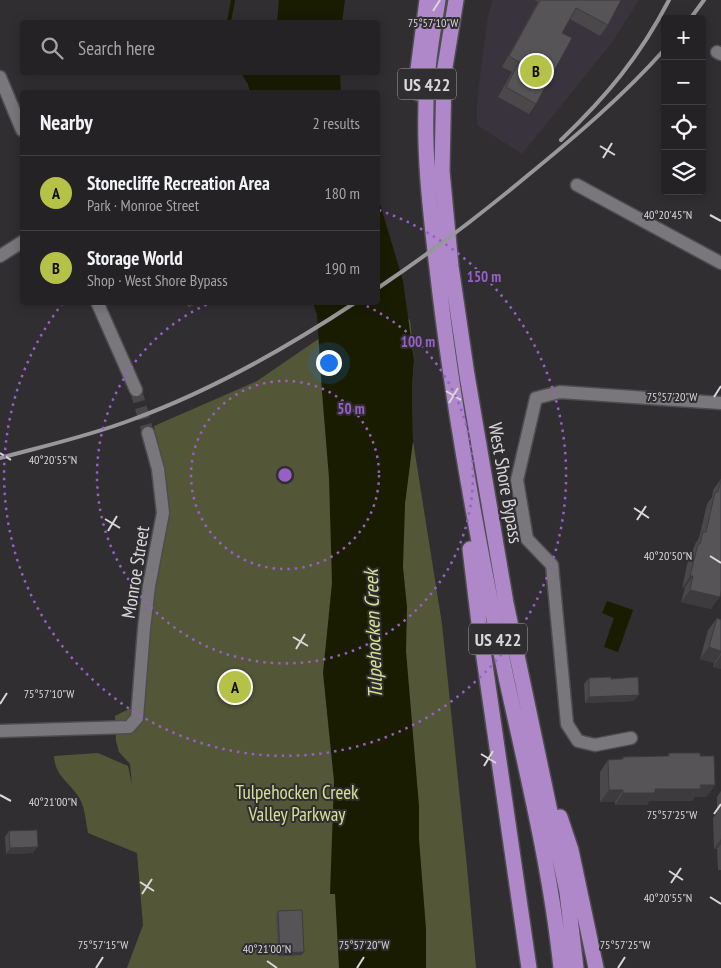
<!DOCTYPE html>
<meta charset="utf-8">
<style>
:root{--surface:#242225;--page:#302f32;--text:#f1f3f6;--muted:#a3a4a7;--line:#413f42;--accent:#b6c148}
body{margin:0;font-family:"PT Sans Narrow",sans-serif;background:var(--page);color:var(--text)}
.controls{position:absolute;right:15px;top:15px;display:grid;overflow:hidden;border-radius:5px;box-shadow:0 2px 12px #0003}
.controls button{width:45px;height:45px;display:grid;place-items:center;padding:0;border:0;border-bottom:1px solid var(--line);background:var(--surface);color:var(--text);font:25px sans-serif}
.you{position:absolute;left:328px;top:362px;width:18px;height:18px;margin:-12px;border:4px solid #fff;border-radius:50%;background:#1a73e8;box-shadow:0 0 0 8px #1a73e833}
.badge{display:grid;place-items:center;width:32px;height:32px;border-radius:50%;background:var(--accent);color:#111;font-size:16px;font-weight:700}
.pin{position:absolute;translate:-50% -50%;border:2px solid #fff;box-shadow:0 1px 5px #0006}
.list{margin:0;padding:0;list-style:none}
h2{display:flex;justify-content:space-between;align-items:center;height:65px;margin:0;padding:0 20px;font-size:21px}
h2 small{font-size:16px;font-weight:400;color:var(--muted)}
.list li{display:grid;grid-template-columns:32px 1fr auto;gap:15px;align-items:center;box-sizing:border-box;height:75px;padding:0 20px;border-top:1px solid var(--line)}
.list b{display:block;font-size:19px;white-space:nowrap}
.list p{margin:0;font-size:16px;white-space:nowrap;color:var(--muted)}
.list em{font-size:16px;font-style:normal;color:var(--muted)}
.icon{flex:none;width:28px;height:28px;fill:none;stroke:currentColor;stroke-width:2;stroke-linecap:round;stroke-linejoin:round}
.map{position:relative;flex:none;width:721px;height:968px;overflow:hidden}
.search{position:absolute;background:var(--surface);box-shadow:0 2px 12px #0003;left:20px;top:20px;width:360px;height:55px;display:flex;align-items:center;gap:12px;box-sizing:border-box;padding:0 18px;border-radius:5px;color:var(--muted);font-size:19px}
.panel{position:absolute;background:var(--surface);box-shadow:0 2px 12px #0003;left:20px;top:90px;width:360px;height:215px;border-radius:5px}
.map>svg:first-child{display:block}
.built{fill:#38333c}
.green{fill:#535737}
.water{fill:#1a1c00}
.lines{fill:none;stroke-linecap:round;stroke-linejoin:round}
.stream{stroke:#1a1c00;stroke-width:4}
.minor-tunnel{stroke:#49474a;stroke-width:12;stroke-dasharray:12 6;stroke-linecap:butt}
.minor-casing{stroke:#4e4c4f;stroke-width:15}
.highway-casing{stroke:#4e4c4f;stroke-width:18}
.minor{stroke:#79777b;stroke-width:12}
.highway{stroke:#ae88c9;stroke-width:15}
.rail{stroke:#989799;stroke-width:4}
.wall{fill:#4b484c}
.shaded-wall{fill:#3d3b3e}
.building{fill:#575458;stroke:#3d3b3e}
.ticks{fill:none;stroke:#d8d7d9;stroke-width:2}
.ring{fill:none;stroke:#975fc7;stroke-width:2.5;stroke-dasharray:2.5 5}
.labels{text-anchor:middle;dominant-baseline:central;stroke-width:4;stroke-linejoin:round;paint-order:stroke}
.shield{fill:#302e31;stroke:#a6a4a7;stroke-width:1}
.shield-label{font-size:18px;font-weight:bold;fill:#d8d7d9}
.street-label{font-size:19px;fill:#d8d7d9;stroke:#302e31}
.park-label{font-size:19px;fill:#d8e295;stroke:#302e31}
.water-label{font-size:20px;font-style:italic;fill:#d8e295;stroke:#302e31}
.ticks-label{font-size:12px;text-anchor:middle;fill:#d8d7d9;stroke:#302e31;stroke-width:4;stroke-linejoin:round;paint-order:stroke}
.centre{fill:#975fc7;stroke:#302e31;stroke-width:2.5}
.ring-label{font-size:15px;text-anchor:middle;font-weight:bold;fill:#975fc7;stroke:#302e31;stroke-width:4;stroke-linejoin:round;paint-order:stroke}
</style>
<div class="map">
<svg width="721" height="968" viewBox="0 0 721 968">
<rect width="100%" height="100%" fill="#302e31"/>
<path class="built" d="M493,0H639L614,40L522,154L477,125V101L488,14Z"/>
<path class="green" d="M378,302L410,320L414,360L412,388L413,441L442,624L467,867L476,968H127L143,925L137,853L88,833C86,823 85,808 80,799C71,783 55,777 54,756L98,753L128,766L132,785L130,764L119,752L116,741L115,716L145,701L152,606L159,559L170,514L154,426L257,381L371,303Z"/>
<path class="water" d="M279,0H345L342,22H277Z
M245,73H340L341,92H250Z
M378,197L403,281L414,360L412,388L413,441L405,504L403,567L407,607L406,651L419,806V839L426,929V968H339L335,894H330L334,781L323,673L332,583L329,478L322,392L317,315L313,303L378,302Z
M607,601L633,610L618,652L604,647L614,618L602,613Z"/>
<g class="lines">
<path class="stream" d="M229,22L233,0
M243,72L248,81"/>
<path class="minor-tunnel" d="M136,390L148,433"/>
<g class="minor-casing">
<path id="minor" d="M717,52L721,54
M0,77L22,130
M577,185L721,263
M0,256L22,242
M97,302L136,390
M0,731L129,727L137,718L144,629L149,586L163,513L158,469L148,433
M631,738L595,745L578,741L567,724L552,565L527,539L517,480L536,398L560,392L721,403"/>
</g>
<g class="highway-casing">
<path id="highway" d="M438,0C434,27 428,55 427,83C422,154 432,224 440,294C456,425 480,554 507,682C528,777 551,872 561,968
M456,0L444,73L442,171L451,266L467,375L506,603L567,892L576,968
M418,93L417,77L427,0
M470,549L479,623L529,968
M560,817L571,850L596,968"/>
</g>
<use href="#minor" class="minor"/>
<use href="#highway" class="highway"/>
<path class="rail" d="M690,19L704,0
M561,140C607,96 640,56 669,0
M378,288C430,253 479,216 527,176C576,136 623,96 665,49
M0,458C44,446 89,436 131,420C211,391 285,349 356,302"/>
</g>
<path class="wall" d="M535,0H621L608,25L600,36L570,19L562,33L536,104L529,114L498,97L512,72L502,67L538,2Z
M186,302H198L189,308Z
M721,479V593L711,609L681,602L685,588H682L689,556L693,550L695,544L699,538L707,504L712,497L713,490Z
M717,618L721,620V669L713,667L714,663L700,659L708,630Z
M589,678L611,679L634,701L585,703L584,684Z
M669,753L700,756L715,785L706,797H695L692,801H649L647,805H615V802H600V772L608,760H621L623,757L667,756Z
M721,791V870H718L717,849H714L713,818L717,813V797Z
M9,831L33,853L6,854L5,837Z
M278,911L302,955L278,956L276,914Z"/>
<path class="shaded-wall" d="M193,302H198L189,308Z
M690,576H693L685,588H682Z
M690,590L720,597L711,609L681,602Z
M709,647L721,651V653L714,663L700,659Z
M721,655V669L713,667Z
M639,695L634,701L585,703L589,697Z
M700,785H715L706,797H695L692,801H649L647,805H615L623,793Z
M609,790H623L615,802H600Z
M721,839V844L717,849H714Z
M38,847L33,853L6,854L10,848Z
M304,952L302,955L278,956L280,953Z"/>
<path class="building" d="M540,0H621L608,25L576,8L562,33L572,38L536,104L506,87L519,62L509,56Z
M721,480V591L720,597L690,590L693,576H690L698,544H700L703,532H706L715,492H718Z
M717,618L721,620V651L709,647Z
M611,677V679L638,677L639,695L589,697V678Z
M669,753H700V756H714L715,785H700L701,789H655V793H623V790H609L608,760L623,759V757L669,756Z
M37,830L38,847L10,848L9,831Z
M302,910L304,952L280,953L278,911Z"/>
<path class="ticks" d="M433,11L440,0M600,146L615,155M603,158L612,143M710,215L721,221M446,391L461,400M714,397L721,386M449,403L458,388M0,453L11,460M634,508L649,518M105,519L120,528M637,520L646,506M108,531L117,516M710,556L721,563M293,637L308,646M296,649L305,634M0,704L7,693M481,754L496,763M484,766L493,751M0,795L11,801M714,814L721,804M669,871L683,880M140,882L154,891M671,883L681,868M142,894L152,879M710,897L721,904M267,961L277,968M96,968L103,957M357,968L364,957M618,968L625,957"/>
<g class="ring">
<circle cx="285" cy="475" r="94"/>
<path d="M360 303A188 188 0 1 1 210 303"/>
<path d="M379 210A281 281 0 1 1 62 304"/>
</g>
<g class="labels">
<g class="shield">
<rect x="398" y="68.5" width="58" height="31" rx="4"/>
<rect x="469" y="623.5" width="58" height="31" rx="4"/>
</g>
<g class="shield-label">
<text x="427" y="84">US 422</text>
<text x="498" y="639">US 422</text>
</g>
<g class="street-label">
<text transform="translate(506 483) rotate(80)">West Shore Bypass</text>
<text transform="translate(135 572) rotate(-81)">Monroe Street</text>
</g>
<g class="park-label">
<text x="297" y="792">Tulpehocken Creek<tspan x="297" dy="22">Valley Parkway</tspan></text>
</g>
<g class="water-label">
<text transform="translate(373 634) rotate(-92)">Tulpehocken Creek</text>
</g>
</g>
<g class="ticks-label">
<text x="433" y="27">75°57'10"W</text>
<text x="668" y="219">40°20'45"N</text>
<text x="672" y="401">75°57'20"W</text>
<text x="53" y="464">40°20'55"N</text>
<text x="668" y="560">40°20'50"N</text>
<text x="49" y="698">75°57'10"W</text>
<text x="53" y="806">40°21'00"N</text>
<text x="672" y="819">75°57'25"W</text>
<text x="668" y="902">40°20'55"N</text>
<text x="103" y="949">75°57'15"W</text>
<text x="364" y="949">75°57'20"W</text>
<text x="625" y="949">75°57'25"W</text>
<text x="267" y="953">40°21'00"N</text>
</g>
<circle cx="285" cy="475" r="8" class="centre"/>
<g class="ring-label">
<text x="484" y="282">150 m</text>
<text x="418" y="347">100 m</text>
<text x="351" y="414">50 m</text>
</g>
</svg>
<div class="controls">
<button>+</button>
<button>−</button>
<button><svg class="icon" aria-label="locate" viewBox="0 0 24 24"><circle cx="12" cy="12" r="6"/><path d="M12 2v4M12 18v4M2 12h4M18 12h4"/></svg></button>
<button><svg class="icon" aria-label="layers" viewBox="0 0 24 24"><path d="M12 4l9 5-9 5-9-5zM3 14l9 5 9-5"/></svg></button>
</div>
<div class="you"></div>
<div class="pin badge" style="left:235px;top:687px">A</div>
<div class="pin badge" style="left:536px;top:71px">B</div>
<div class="search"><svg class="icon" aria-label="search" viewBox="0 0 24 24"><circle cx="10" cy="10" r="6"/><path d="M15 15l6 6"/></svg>Search here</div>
<section class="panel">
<h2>Nearby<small>2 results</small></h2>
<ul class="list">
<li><span class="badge">A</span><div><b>Stonecliffe Recreation Area</b><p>Park · Monroe Street</p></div><em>180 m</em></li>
<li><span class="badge">B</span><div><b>Storage World</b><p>Shop · West Shore Bypass</p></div><em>190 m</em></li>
</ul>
</section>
</div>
